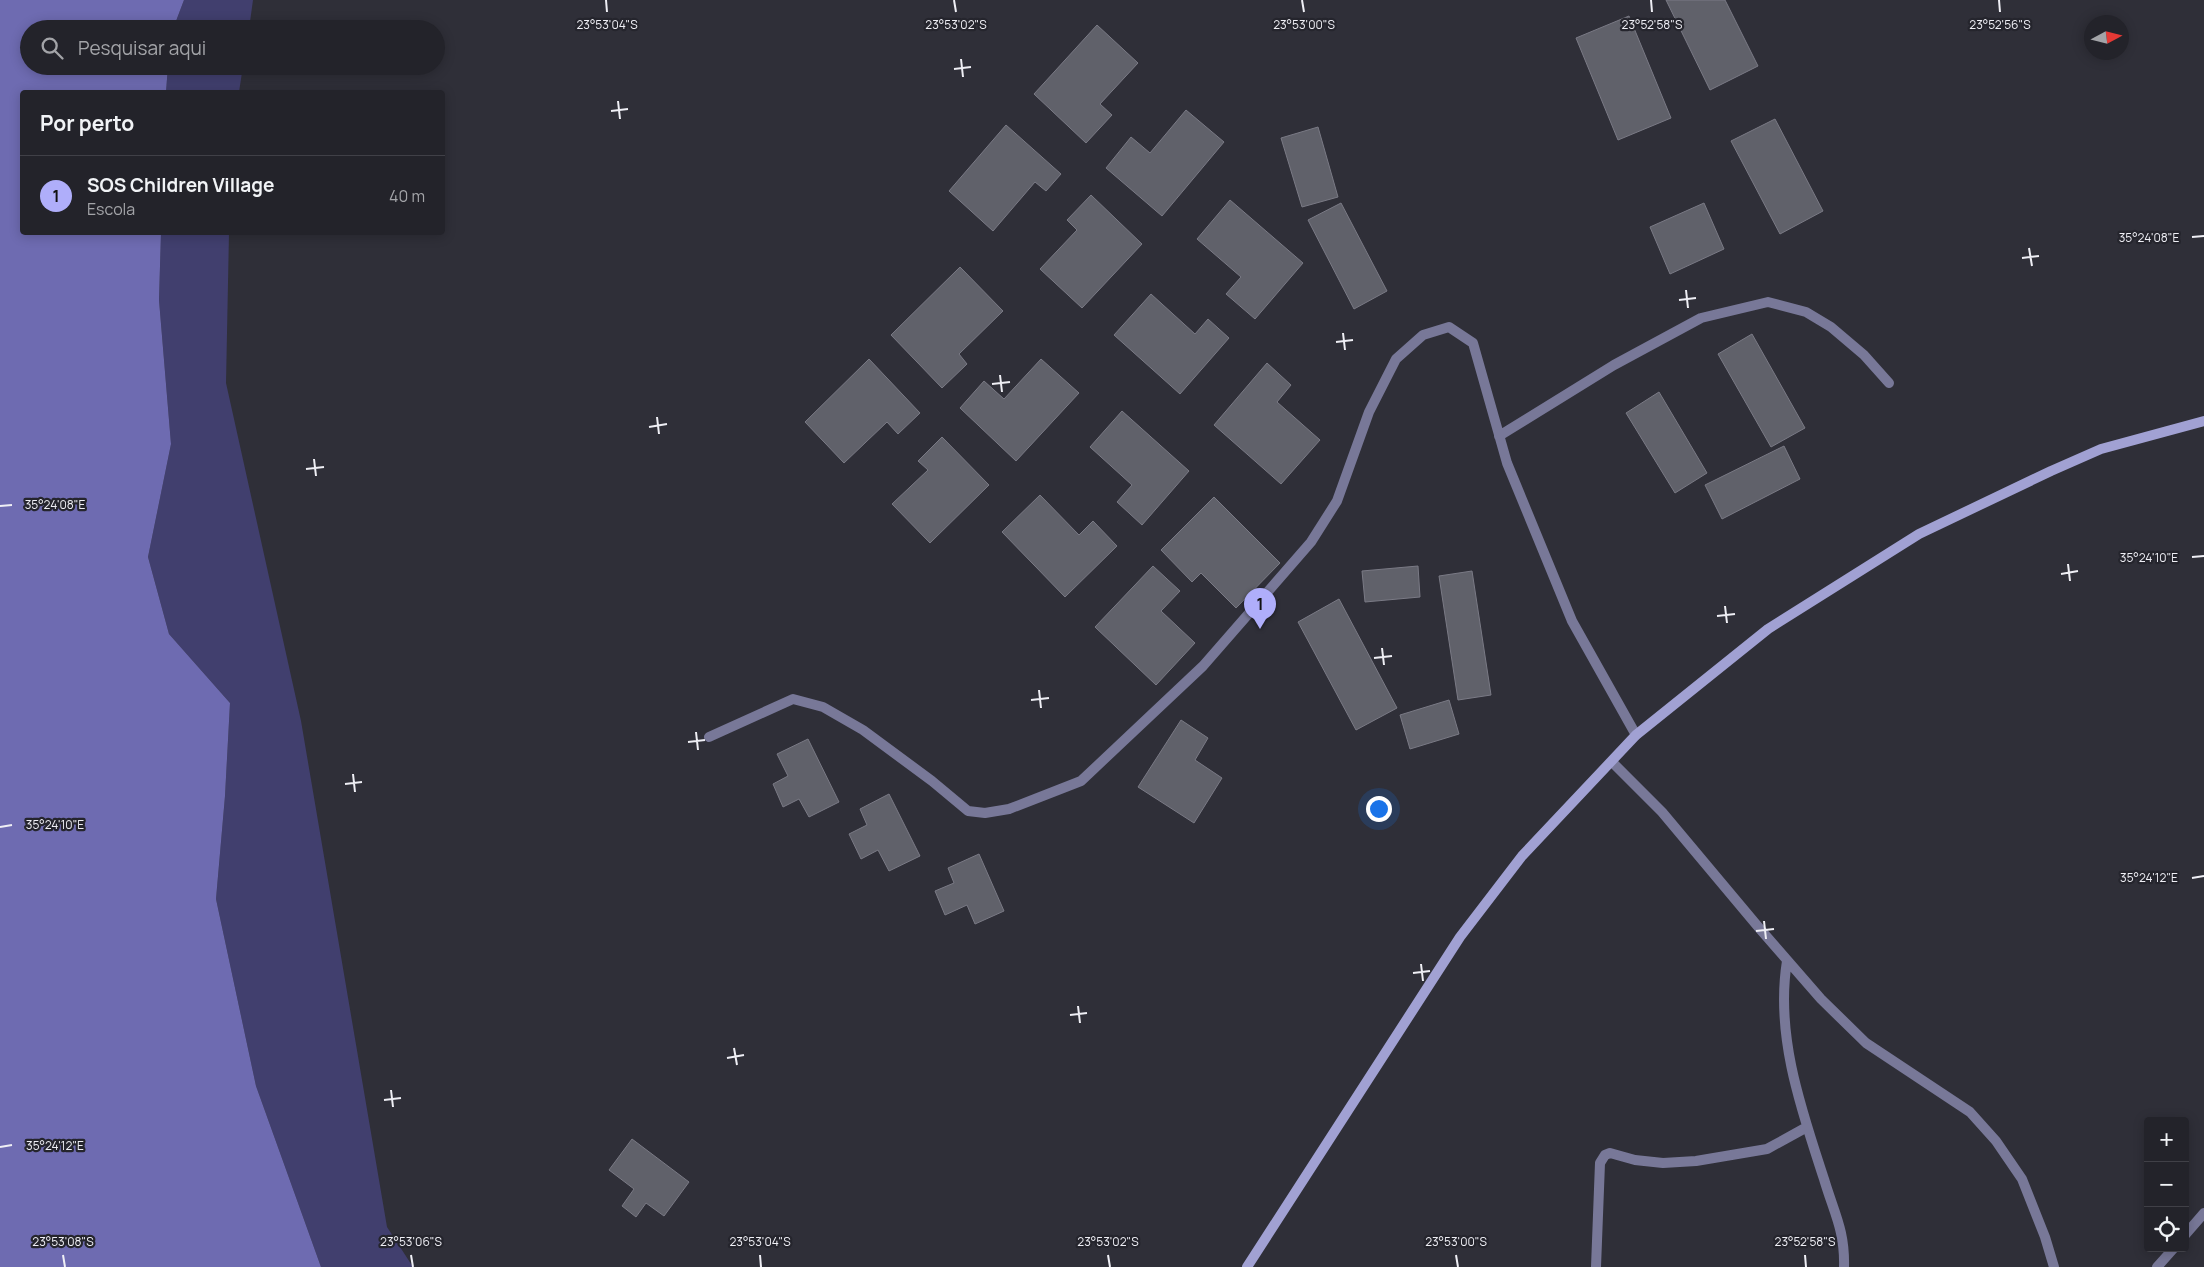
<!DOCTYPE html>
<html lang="pt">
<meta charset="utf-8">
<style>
:root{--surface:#23232a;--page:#2b2b32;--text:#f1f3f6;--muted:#a3a4a8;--line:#404047;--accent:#afaefa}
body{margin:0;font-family:Manrope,sans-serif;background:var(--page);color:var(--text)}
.controls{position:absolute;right:15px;bottom:15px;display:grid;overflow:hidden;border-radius:5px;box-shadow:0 2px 12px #0003}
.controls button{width:45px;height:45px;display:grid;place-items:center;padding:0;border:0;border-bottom:1px solid var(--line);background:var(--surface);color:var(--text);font:25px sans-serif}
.compass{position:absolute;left:2084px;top:15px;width:45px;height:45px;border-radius:50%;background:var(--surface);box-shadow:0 2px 12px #0003;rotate:83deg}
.you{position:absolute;left:1378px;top:808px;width:18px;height:18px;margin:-12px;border:4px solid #fff;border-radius:50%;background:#1a73e8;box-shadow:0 0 0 8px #1a73e833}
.badge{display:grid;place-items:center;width:32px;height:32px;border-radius:50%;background:var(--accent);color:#111;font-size:16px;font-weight:700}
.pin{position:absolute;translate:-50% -41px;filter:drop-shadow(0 1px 2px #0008)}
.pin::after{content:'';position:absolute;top:26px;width:18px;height:15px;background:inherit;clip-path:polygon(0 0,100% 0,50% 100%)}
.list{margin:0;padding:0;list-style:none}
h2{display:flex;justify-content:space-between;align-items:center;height:65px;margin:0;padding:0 20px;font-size:21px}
h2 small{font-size:16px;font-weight:400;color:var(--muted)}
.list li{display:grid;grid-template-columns:32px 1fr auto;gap:15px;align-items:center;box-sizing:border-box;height:80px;padding:0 20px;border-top:1px solid var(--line)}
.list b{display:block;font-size:19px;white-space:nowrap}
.list p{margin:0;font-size:16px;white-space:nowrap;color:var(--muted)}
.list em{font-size:16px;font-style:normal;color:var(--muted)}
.icon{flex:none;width:28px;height:28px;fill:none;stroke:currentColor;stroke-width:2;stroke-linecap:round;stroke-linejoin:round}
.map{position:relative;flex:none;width:2204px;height:1267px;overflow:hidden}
.search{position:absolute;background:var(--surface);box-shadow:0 2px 12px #0003;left:20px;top:20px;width:425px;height:55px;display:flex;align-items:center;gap:12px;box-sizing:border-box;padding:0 18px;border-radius:28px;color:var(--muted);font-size:19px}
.panel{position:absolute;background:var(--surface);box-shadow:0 2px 12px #0003;left:20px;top:90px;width:425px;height:145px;border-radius:5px}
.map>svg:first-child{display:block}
.green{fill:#413f6e}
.water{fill:#6e6bb1}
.building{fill:#60616a;stroke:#7a7a85}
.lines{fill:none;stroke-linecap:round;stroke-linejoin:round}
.minor{stroke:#787898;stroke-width:10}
.secondary{stroke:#a1a1d3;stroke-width:10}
.ticks{fill:none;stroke:#efeff5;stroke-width:2}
.ticks-label{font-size:12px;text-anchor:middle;fill:#efeff5;stroke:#25252d;stroke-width:4.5;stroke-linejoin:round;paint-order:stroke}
</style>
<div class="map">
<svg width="2204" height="1267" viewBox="0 0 2204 1267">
<rect width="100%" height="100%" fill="#2f2f38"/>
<path class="green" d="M184,0H253L249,29H173Z
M168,66H243L239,92H166Z
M161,233H229L226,383L301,721L387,1227L413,1267H321L256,1086L216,899L225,796L230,703L169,634L148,557L171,444L159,300Z"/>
<path class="water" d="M0,0H184L173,29H29V66H168L166,92H22V232L161,233L159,300L171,444L148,557L169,634L230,703L225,796L216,899L256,1086L321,1267H0Z"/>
<path class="building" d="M1666,0H1725L1758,66L1710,90Z
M1629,16L1671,118L1618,140L1576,38Z
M1097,25L1138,63L1100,104L1112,115L1086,143L1034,94Z
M1186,110L1224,142L1162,216L1106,168L1131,137L1150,153Z
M1775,119L1823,211L1780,234L1731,141Z
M1006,125L1061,174L1046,191L1035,182L993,231L949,191Z
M1318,127L1338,197L1302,207L1281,138Z
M1091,195L1142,244L1082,308L1040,269L1077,230L1067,220Z
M1230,200L1303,263L1255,319L1226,294L1241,277L1197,239Z
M1341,203L1387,291L1354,309L1308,220Z
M1704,203L1724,249L1670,274L1650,227Z
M960,267L1003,311L959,354L967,364L942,388L891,335Z
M1151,294L1195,334L1208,319L1229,338L1180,394L1114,335Z
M1752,334L1805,428L1771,447L1718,354Z
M869,359L920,413L898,434L887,422L844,463L805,422Z
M1041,359L1079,393L1016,461L960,408L984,381L1004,399Z
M1267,363L1291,385L1277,402L1320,440L1281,484L1214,425Z
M1659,392L1707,473L1675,493L1626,413Z
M1122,411L1189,471L1142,525L1117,502L1132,485L1090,447Z
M942,437L989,485L930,543L892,504L928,470L918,461Z
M1784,446L1800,479L1722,519L1705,485Z
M1040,495L1079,535L1093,521L1117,546L1065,597L1002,532Z
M1214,497L1280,563L1236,608L1201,573L1192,582L1161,550Z
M1153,566L1180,591L1161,611L1195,643L1156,685L1095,627Z
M1418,566L1420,597L1365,602L1362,571Z
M1472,571L1491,695L1458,700L1439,576Z
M1339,599L1397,708L1356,730L1298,622Z
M1449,700L1459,734L1410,749L1400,715Z
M1181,720L1208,738L1195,760L1222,778L1194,823L1138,787Z
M808,739L839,802L809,817L799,799L783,807L773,784L788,776L777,754Z
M889,794L920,856L889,871L878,850L861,859L849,834L867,825L860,809Z
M979,854L1004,911L975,924L967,905L945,915L935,891L954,883L948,868Z
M632,1139L689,1182L664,1216L646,1203L636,1217L622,1206L634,1189L609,1170Z"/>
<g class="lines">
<path class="minor" d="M1499,436L1614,365L1701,318L1768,302L1806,312L1831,327L1864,355L1889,383
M709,737L793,699L823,707L863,730L932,781L968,811L985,813L1009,809L1081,781L1203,666L1311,542L1337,501L1369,412L1396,359L1423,335L1449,327L1473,343L1507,463L1572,621L1636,735
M1612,762L1662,812L1760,929L1821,999L1866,1043L1970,1112L1996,1141L2022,1179L2045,1237L2054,1267
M1787,961C1775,1035 1801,1109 1824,1179C1834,1213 1845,1230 1844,1267
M2185,1235L2204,1213
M1596,1267L1600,1163L1605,1155L1610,1153L1635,1160L1663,1163L1696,1161L1767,1149L1807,1127
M2157,1267L2174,1248"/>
<path class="secondary" d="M1247,1267L1460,937L1522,856L1636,735L1768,629L1919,534L2051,471L2101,449L2204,421"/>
</g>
<path class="ticks" d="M606,0L607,12M954,0L956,12M1302,0L1304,12M1651,0L1652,12M1999,0L2000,12M961,59L963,77M954,69L971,67M618,101L620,119M611,111L628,109M2192,237L2204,236M2029,248L2032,266M2022,258L2039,256M1686,290L1688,308M1679,300L1696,298M1343,333L1345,350M1336,342L1353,340M1000,375L1002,392M992,384L1010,382M657,417L659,434M649,427L667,424M314,459L316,476M306,469L324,467M0,506L12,505M2192,557L2204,556M2068,564L2070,581M2061,574L2078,571M1725,606L1727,623M1717,616L1735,614M1382,648L1384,665M1374,658L1392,656M1039,690L1041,708M1031,700L1049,698M696,732L698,750M688,742L705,740M353,774L355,792M345,784L362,782M0,827L12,825M2192,878L2204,876M1764,921L1766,939M1756,931L1774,929M1421,964L1423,981M1413,973L1430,971M1078,1006L1080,1023M1070,1015L1087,1013M734,1048L737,1065M727,1058L744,1055M391,1090L393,1107M384,1100L401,1098M0,1147L12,1145M63,1255L65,1267M411,1255L413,1267M760,1255L761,1267M1108,1255L1110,1267M1456,1255L1458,1267M1805,1255L1806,1267"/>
<g class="ticks-label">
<text x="607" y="29">23°53'04"S</text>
<text x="956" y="29">23°53'02"S</text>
<text x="1304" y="29">23°53'00"S</text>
<text x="1652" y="29">23°52'58"S</text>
<text x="2000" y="29">23°52'56"S</text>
<text x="2149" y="242">35°24'08"E</text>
<text x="55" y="509">35°24'08"E</text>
<text x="2149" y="562">35°24'10"E</text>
<text x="55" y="829">35°24'10"E</text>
<text x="2149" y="882">35°24'12"E</text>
<text x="55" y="1150">35°24'12"E</text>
<text x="63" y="1246">23°53'08"S</text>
<text x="411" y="1246">23°53'06"S</text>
<text x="760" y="1246">23°53'04"S</text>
<text x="1108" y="1246">23°53'02"S</text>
<text x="1456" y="1246">23°53'00"S</text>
<text x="1805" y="1246">23°52'58"S</text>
</g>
</svg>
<div class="controls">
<button>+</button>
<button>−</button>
<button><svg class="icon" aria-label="locate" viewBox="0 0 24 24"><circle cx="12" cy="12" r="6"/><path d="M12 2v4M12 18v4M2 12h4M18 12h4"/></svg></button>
</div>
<svg class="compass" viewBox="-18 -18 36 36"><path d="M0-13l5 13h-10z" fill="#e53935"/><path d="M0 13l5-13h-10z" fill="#a3a4a8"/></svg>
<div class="you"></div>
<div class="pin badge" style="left:1260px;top:629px">1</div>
<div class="search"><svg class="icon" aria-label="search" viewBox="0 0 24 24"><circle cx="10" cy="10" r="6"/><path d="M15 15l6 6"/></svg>Pesquisar aqui</div>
<section class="panel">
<h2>Por perto<small></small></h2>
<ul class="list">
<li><span class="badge">1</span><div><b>SOS Children Village</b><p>Escola</p></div><em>40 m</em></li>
</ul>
</section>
</div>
